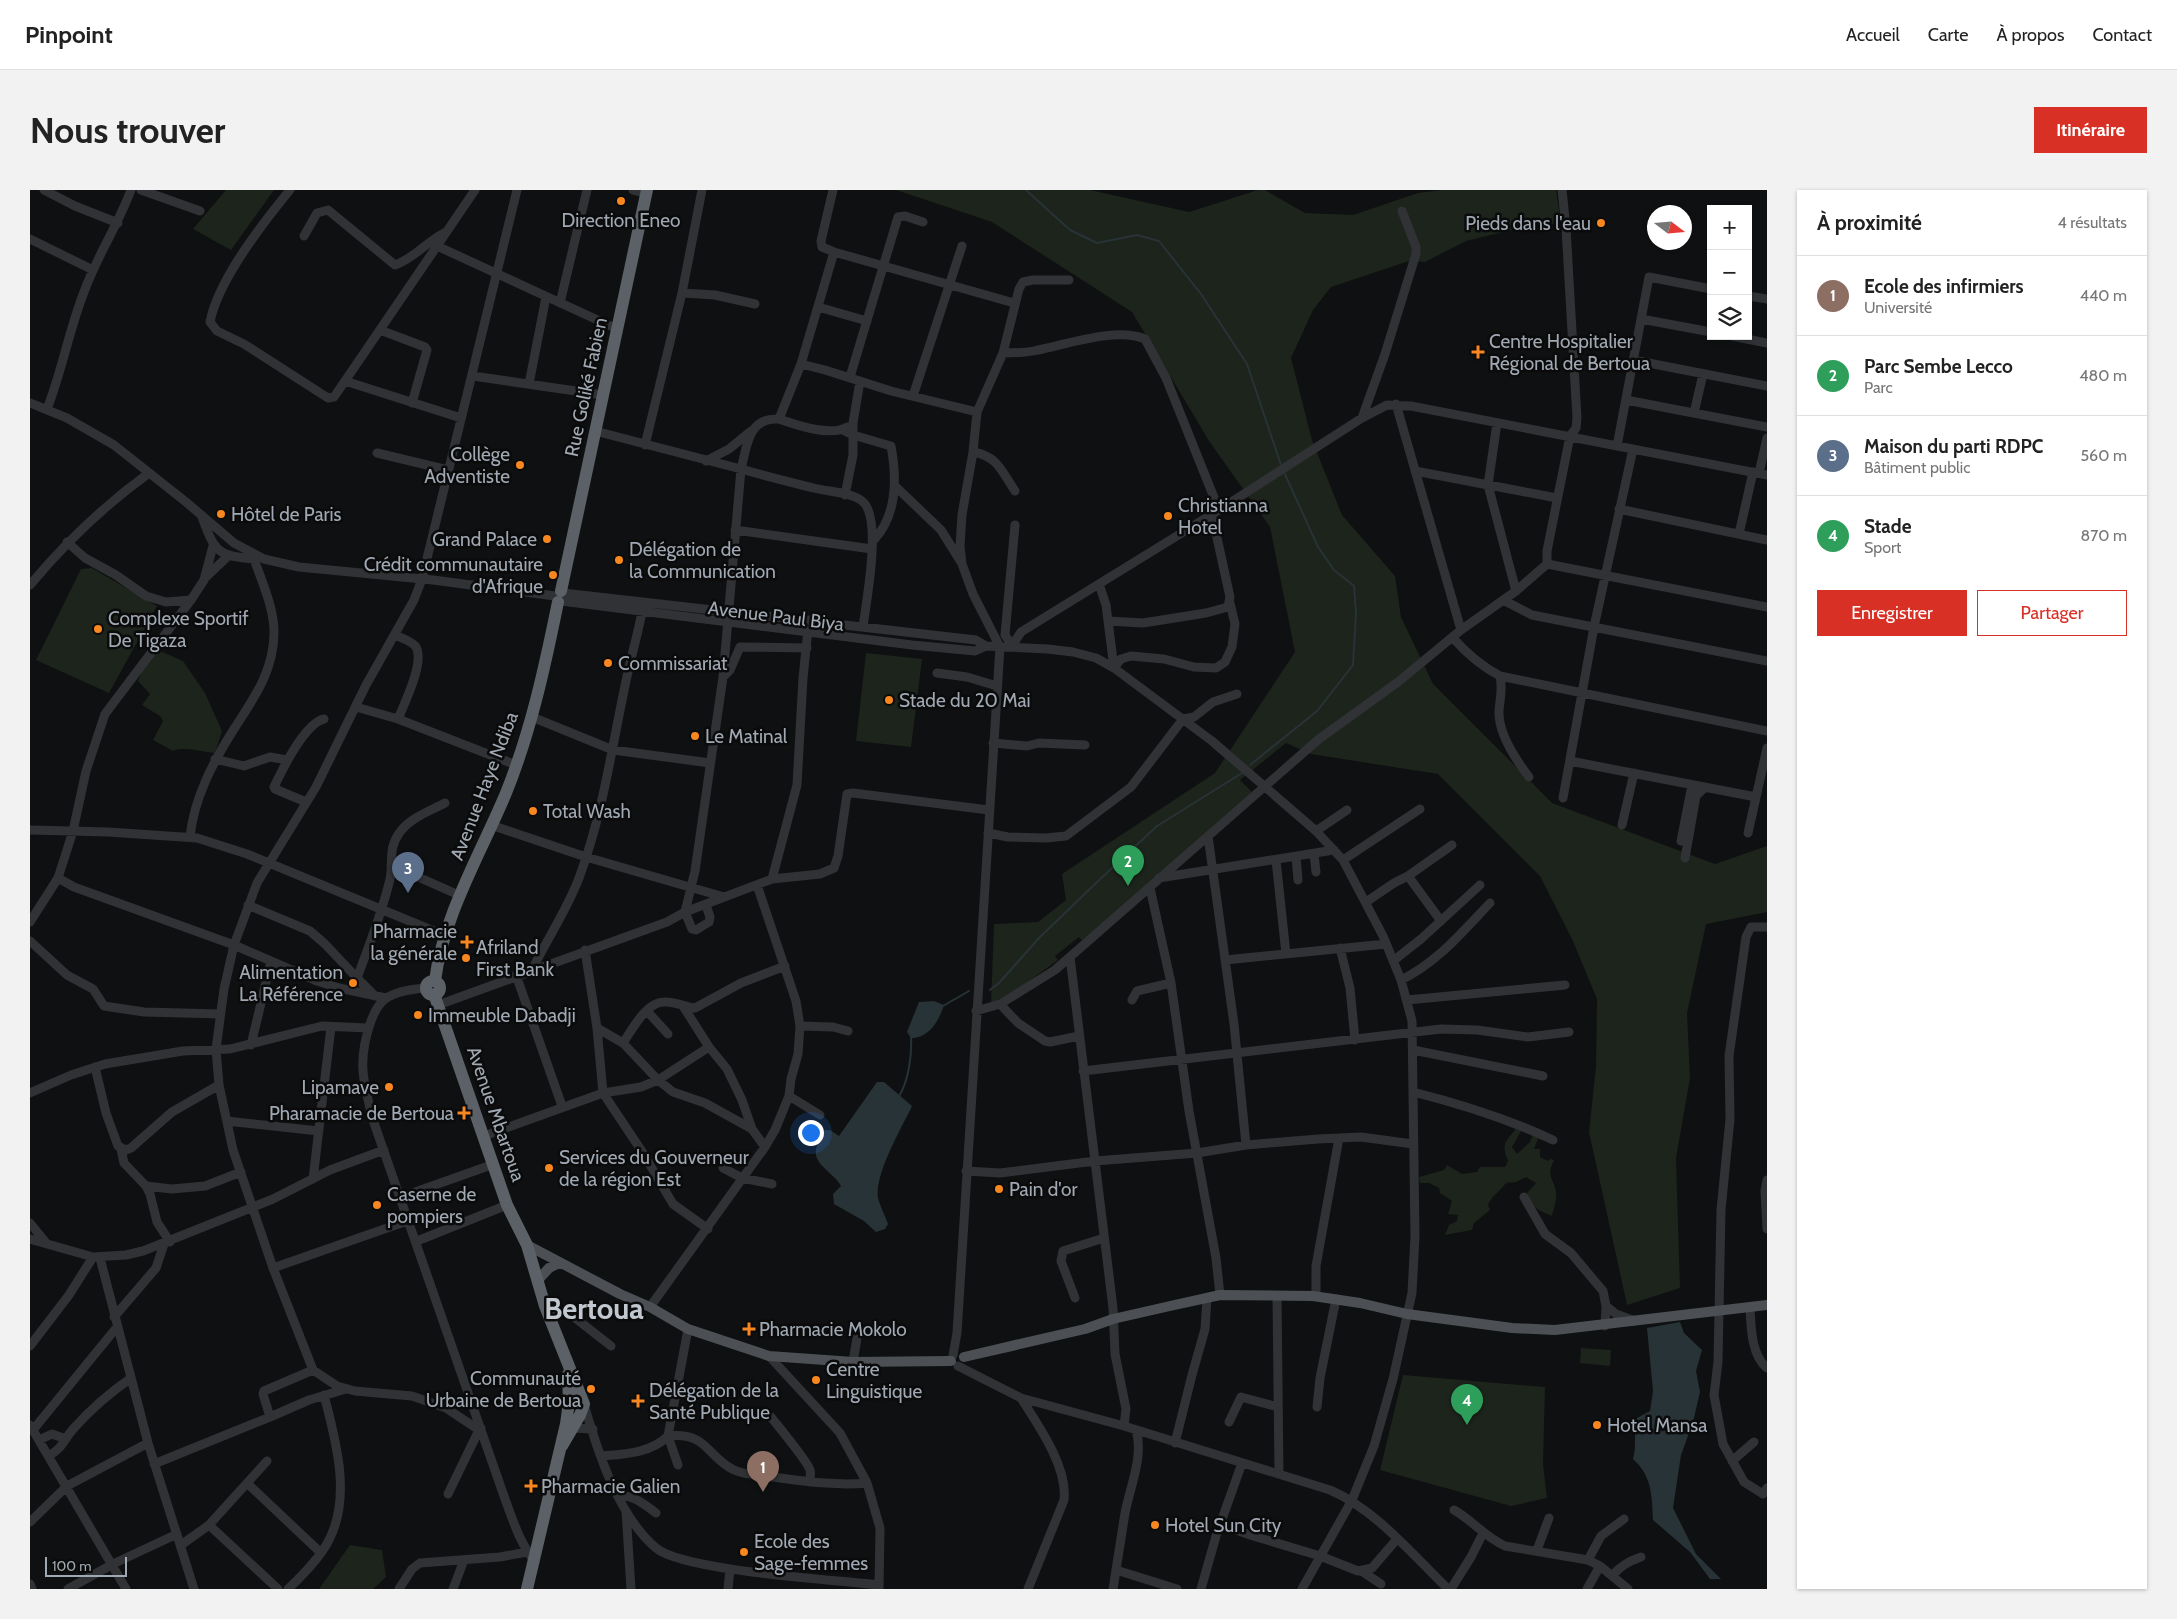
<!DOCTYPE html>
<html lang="fr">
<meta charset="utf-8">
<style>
:root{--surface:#fff;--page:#f2f2f2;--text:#222;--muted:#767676;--line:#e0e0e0;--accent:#d93025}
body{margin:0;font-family:Cabin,sans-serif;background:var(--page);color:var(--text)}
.controls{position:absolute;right:15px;top:15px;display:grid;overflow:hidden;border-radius:0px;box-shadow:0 1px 4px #0004}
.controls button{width:45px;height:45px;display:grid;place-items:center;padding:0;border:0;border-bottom:1px solid var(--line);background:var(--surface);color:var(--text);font:25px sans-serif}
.compass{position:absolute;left:1617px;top:15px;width:45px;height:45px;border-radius:50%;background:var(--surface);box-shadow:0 1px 4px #0004;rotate:106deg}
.scale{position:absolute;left:15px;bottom:12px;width:82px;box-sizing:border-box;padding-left:5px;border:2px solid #a0a9b3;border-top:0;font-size:14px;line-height:18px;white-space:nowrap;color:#a0a9b3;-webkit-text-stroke:4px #0b0b0c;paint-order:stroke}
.you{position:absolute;left:780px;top:942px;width:18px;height:18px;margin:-12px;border:4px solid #fff;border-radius:50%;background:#1a73e8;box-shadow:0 0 0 8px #1a73e833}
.badge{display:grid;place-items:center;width:32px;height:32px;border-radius:50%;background:var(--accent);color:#fff;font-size:16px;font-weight:700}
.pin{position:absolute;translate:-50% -41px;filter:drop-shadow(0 1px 2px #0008)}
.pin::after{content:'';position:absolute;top:26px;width:18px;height:15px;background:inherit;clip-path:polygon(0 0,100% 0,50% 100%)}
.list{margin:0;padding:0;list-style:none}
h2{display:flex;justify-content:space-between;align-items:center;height:65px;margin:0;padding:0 20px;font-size:21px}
h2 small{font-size:16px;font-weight:400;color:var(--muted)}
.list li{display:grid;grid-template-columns:32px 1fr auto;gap:15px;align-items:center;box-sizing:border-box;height:80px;padding:0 20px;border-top:1px solid var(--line)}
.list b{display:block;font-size:19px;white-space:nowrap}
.list p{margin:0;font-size:16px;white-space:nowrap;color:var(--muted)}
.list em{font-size:16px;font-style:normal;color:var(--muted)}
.actions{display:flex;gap:10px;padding:15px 20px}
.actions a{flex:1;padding:11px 0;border:1px solid var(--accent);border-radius:0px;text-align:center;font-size:18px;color:var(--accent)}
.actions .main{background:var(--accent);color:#fff}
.icon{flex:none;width:28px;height:28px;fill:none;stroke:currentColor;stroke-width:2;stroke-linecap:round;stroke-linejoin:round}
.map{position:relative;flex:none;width:1737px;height:1399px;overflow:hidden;border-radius:0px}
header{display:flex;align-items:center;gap:30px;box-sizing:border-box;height:70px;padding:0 25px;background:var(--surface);border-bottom:1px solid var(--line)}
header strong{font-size:24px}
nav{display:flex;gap:28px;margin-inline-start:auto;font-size:18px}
.intro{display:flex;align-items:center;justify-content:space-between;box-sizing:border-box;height:120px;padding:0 30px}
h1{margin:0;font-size:35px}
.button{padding:12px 22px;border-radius:0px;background:var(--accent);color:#fff;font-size:18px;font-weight:700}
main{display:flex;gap:30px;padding:0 30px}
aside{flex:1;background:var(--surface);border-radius:0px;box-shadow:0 1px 4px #0004}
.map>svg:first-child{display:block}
.green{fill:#1c241c}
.water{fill:#283337}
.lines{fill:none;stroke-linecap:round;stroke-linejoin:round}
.stream{stroke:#283337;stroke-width:2}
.minor{stroke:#303236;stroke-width:9}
.major{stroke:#4c5055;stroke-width:10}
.highway{stroke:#5c6167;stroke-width:12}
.poi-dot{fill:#f9871f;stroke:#0b0b0c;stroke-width:2}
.labels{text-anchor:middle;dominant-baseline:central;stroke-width:5;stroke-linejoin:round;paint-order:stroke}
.poi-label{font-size:19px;fill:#a0a9b3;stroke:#0b0b0c;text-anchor:start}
.street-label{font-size:19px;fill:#a0a9b3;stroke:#0b0b0c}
.town-label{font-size:29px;font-weight:bold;fill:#c1c7ce;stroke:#0b0b0c}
</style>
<header>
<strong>Pinpoint</strong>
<nav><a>Accueil</a><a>Carte</a><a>À propos</a><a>Contact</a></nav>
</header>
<div class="intro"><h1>Nous trouver</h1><a class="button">Itinéraire</a></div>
<main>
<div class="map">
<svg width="1737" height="1399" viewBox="0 0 1737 1399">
<rect width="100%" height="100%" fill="#0f1011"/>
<path class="green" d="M196,0H244L201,60L163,39Z
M866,0H1060L1159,22L1228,0H1235L1275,23L1323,25L1388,3L1412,0H1526L1531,33L1498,36L1436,51L1395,72L1379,71L1301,97L1283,120L1261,168L1282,250L1312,325L1365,386L1371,427L1403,494L1522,613L1685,674L1737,656V722L1676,734L1657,823L1660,888L1646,968L1650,1098L1597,1115L1559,942L1566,876L1567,809L1542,749L1510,686L1408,584L1281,564L1256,553L1210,590L1222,602L1053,752L1049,747L1025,766L1028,770L996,793L961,814L964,734L1008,732L1036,710L1032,684L1185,583L1265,462L1240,337L1179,251L1102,122L962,32Z
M62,378L127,416L79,503L6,470L51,379Z
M128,460L153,471L175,503L192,541L185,563C172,562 153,556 143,561L123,550L133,531L130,526L112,515L120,504L108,491L111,483Z
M836,463L892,469L881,557L826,551Z
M1486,939L1491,941L1482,957L1487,964L1500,952L1503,944L1509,946L1504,959H1510V967L1518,971L1520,969L1524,970C1516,987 1523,987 1526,1001C1527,1010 1524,1017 1522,1026C1510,1021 1500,1017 1497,1003L1506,993L1496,987L1486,992L1476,993C1470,1002 1462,1005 1458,1015L1460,1020L1444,1033L1442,1040L1415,1045L1419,1035L1427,1031L1428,1025L1418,1024L1422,1011L1410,1003L1409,998L1399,993H1390L1389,987L1414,980L1417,975L1432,984L1447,982L1450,977H1475L1478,971C1471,954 1475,952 1486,939Z
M1551,1158L1581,1160L1580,1176L1550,1173Z
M1373,1185L1515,1197L1513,1274L1517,1308L1481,1316L1350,1280Z
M320,1355L352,1360L356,1387L343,1399H289Z"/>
<path class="water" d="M904,811L914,815C909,830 900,848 881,848L877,842L889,812Z
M847,892H854L882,916C872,937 844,985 848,1008C850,1016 855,1025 858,1034L855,1039L846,1042L834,1031L804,1014L803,1004L811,996C804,982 778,973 788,954C790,949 791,945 795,940H800L809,946Z
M1650,1132L1654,1143L1672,1160L1666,1181L1670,1202L1663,1232L1651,1265L1643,1318L1666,1364L1691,1389H1680L1660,1362L1623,1330C1622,1306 1622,1286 1603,1269C1607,1255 1603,1242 1607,1228L1620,1221L1623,1201L1617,1138Z"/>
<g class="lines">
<path class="stream" d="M996,0L1040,40L1067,53L1107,45L1129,51L1171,104L1217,174L1251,275
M1220,575L1287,521L1323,475L1326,423L1324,396L1304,380L1288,357L1254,282
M960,800L969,793L1009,748L1066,693L1127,636L1212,583
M913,816L939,801
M868,908C879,891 882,865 881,845"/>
<path class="minor" d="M14,0L45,16L88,33
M111,0L170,21
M260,0C232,34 188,90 180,132L187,141L214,154L298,208L304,207L315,191L407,56
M445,0L407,56L587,139
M603,0L616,3
M803,0L791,51L792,57L804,62
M274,46L287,23L298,20L365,75C385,68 397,51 416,42
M0,49L63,80
M652,103L685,105L725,114
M1718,106L1737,109
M530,113L557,0
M788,117L837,131
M1611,129L1681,142
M350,140L395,157L397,160L382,213
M1702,146L1737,153
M973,163C984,163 996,163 1008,160C1038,154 1087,137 1115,149L1136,188L1189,320
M1603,170L1737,196
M771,174L795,180L861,201L947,222
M443,186L573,205
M820,187L868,27L875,26L893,32
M315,191L431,228
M499,194L516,107
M883,206L932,56
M1596,210L1737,237
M0,213L37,228L84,255L156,312L204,353L234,369L269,377L403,390L525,406
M1366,214L1431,440
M17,219C32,181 39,140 54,102C67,66 88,35 101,0
M1664,223L1673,184
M1332,228L1355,164L1386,64V57L1372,21
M749,229C766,235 801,247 817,237
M1467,233L1458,295L1486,401
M813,240L823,245L861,256C867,288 867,325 844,350
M565,241L711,279C717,256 718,227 749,229L771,174L804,62L984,113
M615,255L652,103L672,0
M1587,256L1619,87L1681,99
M943,262C968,266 972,282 985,301
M347,263L418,280
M676,271L699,259L721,241
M1385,281L1527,308
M1729,283L1737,248
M865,296L911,340L931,372
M815,305L823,265V233L830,191
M1589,319L1737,350
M172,327C185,363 188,366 226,369
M705,340L842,359
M1709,344L1723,282
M37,352L55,368L86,385L116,406L136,412L161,410
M1517,374L1737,417
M175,388L198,366
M1069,394L1076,415L1084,478
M0,395C35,353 75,315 119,283
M533,403L946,450L956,456
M1473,410L1502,425L1737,471
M531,411L882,455L945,461L956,456L1018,459L1043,462L1066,468L1084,478L1182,551L1286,641L1313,670L1353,746L1371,790L1382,831L1385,1046L1382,1103L1363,1189L1344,1256L1322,1310L1272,1399
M1078,431L1113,433L1176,423L1198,417L1200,407L1182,325
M365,445C371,448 382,451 386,457C395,472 374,514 368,529
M1423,448C1437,464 1451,476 1470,486L1737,541
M982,456L991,442L1189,320L1332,228L1357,215L1381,216L1737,285
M982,456L975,445L985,335
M1084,478L1091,469L1101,466L1134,469L1164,477L1186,478L1195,472L1202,457L1205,434L1200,413
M907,483L937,487L967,496
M1470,486C1473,500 1470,507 1469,521C1468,544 1486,570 1499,587
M693,487L700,480L710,457L777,458
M326,517L368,529L486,575
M502,527L583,560L680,573
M963,553L997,556L1009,553L1055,555
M185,569L214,576L240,567L257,570
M1540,571L1726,607
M1533,608L1564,437L1603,259
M276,612L245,599L244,597C252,580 275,533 294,529
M461,635L556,667L694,707
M1592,635L1604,583
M0,640L78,642L167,648L217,664L416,746
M1286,641L1317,620
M958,643L978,647L1016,648L1036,646L1101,597L1153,529L1164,527L1183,512L1207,504
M1718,643L1737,558
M1178,646L1204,834L1216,955
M160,647C164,608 183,572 204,539C224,508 244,481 244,442C244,418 232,392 224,369
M1651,651L1662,595
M1284,664L1286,682
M1266,667L1268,690
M1655,668L1666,606L1675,597
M1246,670L1256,764
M1313,670L1390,619
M361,675L431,706
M1378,686L1411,731
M28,688L44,697L204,755L287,791L309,798L356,808
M1129,688L1304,660
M742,689L790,684L804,678L808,666L817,604L823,603L959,620
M1120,698L1141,793L1159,921L1186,1068L1190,1105
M1336,712L1364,693L1378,686L1422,655
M218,715L280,741L295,754L327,788
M676,715L680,727L679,732L666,740L662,739L655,722L665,681L693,487L711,279C735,286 760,292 784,298C799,302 820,302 832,311C853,327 836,412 833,437
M0,732L28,688L43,641L56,581L75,524L161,410L174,390L183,356
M1737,737H1721L1716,747L1699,866L1700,929L1691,1020L1688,1172L1684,1205L1693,1254L1714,1292L1733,1304L1737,1298
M0,751L37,785L63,799L74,816L114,822L190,824
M1310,758L1320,798L1325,850
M555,760L567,838L573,903L613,963L643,1014L678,1039
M1040,767L1083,1118L1085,1164L1096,1219L1094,1236
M1195,770L1356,754
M1363,771L1391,749L1450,695
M502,780C517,749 537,720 549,688C573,624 582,556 596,491C601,466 609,441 613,416
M486,785L532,916
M1371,790C1407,773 1433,741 1460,713
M396,798C383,799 366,801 355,809C348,814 344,823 341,831C327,871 333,891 343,930L475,1309C483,1331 490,1353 505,1372
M345,806L327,788C339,756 352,723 360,689C364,671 357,660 370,642C380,628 400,621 415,613
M1102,810L1107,801L1141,793
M1377,810L1535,795
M970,814L988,833L1015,851L1020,852L1049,846
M408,815L637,732L655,722L742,689L767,595L773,488L779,430
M653,816L679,857L697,879L712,910L722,939L735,957
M617,821L638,844
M946,821L970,814L1025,780L1289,549L1368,492L1431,440L1486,401L1517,374V361L1540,246L1546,238L1547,228L1536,38L1532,0
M770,836L803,837L818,841
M567,838L593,853L628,890L643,902L675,913L722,939
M593,853C602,840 616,812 634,812C644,811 655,817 665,818L711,793L755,776
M221,855L241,771
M1383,860L1513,886
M65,877L76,923L88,956L96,960L101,958L142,922L189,895
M1053,881L1411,839L1447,840L1498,847L1539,842
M1383,902C1431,914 1478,929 1523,950
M0,903L41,885L75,874L153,861L200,859L292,836L338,838
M759,906L790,925
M197,931L289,941
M454,946L573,903L611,897L628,890L679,857
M91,959L94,973L116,996L120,1004L127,1032L140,1052
M693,978L712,988L742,994
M936,981L970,983L1065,971L1167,963L1216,955L1288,949L1331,947L1383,954
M283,989L301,837
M1737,990L1735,1001L1737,1039
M116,996L142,999L175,996L211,982
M371,1007L464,974
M1494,1007L1515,1044L1541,1063L1573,1101L1576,1116L1575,1136
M0,1033L17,1054
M0,1049L63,1067L96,1065L113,1061L243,1009L300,980L354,960
M387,1051L477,1015
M70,1068L118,1253L164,1399
M243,1078L380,1030
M1247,1106L1249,1284
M1286,1106V1076L1309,948
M1045,1108L1031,1071L1033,1061L1074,1048
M515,1116L540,1124L581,1156
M1576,1116L1586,1124L1605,1131
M620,1117L735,957L745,940L759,906L761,889L768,864L770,836L766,811L727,695
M1720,1118C1721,1136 1721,1165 1737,1178
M84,1127L126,1078L134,1054
M0,1156L39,1105L63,1067
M923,1165L927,1143L970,457L943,404L932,374L930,356L932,325L943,262L947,222L973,163L989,99L993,92L1003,90H1039
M739,1166L810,1243L837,1293L850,1338L849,1399
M823,1172L827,1148
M928,1176L991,1208L1094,1236L1300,1300C1345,1319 1384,1366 1418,1399
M991,1208C1008,1235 1038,1277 1034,1310L998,1399
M539,1212L554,1214C567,1260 588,1326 626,1358C653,1381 807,1390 849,1395
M1287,1217L1290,1188L1306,1109
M240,1227L279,1210L316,1199
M741,1227C748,1236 778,1272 780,1280C781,1283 780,1288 780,1292
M1199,1232L1211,1207L1248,1217
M0,1235L96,1399
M539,1236L543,1238L563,1239
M451,1238L449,1240L416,1218L382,1206L325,1201L307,1196L283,1180L243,1078L203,960L189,895L186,859L194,799L204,755L227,693L286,597L336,495L384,410L392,389L487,0
M3,1240L87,1137
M9,1250L22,1244L36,1249
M1145,1253L1162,1185L1175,1139L1177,1108
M18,1266C32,1260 35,1247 45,1237C61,1219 81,1202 101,1188
M572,1266C595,1264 621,1263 638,1246L658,1139
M1702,1271L1724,1252
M124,1274L240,1227L233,1204L234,1201L283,1180
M648,1275L638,1246C678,1242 676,1266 704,1280C715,1285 730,1285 742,1287C774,1291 805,1296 837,1293
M217,1293L291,1363
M418,1304L449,1240
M588,1305C603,1305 614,1314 626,1323
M1424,1320C1442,1330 1455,1347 1475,1356L1558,1370L1570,1376L1598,1399
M596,1321L601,1399
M0,1332L37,1296L118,1253
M1190,1334L1220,1345L1290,1366L1328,1381L1342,1378L1367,1349
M179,1335L237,1271
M151,1355L179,1335L248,1399
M1507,1360L1519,1328
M1558,1370L1571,1346L1594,1329
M1086,1380L1147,1399
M1333,1382L1351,1394
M1582,1386C1590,1376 1599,1371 1611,1367
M0,1394L2,1399
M38,1399L83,1374L147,1344
M258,1399C273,1385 288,1370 298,1352C322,1308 306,1251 294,1205
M369,1399L382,1379L390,1373L470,1367L497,1362
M423,1399L434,1370
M698,1399L700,1379
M1083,1399C1087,1374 1091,1348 1095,1323C1100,1297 1114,1266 1106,1240
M1171,1399L1186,1346L1212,1273
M1421,1399L1441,1367L1453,1343
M1557,1399L1570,1376"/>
<path class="major" d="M497,1055L590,1104L620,1117L658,1139L739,1166L823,1172L921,1171
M509,1093L508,1090L519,1078L529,1073
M934,1167L1055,1139L1083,1129L1140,1116L1190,1105L1283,1106L1330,1113L1377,1124L1482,1138L1525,1140L1737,1115"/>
<path class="highway" d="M531,401L617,0
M405,791C413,726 451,663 476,603C501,541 515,476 528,412
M396 798a7 7 0 1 1 14 0a7 7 0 1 1-14 0Z
M404,804L477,1015L497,1055L515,1116L554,1214L550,1225L532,1256
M497,1399L536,1234L539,1212L538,1184"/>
</g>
<g class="poi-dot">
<circle cx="591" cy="11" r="5"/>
<circle cx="1571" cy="33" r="5"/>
<path d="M1445.5 154.5h5v5h5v5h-5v5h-5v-5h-5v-5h5z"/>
<circle cx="490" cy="275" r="5"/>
<circle cx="191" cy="324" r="5"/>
<circle cx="1138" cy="326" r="5"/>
<circle cx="517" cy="349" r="5"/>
<circle cx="589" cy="370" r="5"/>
<circle cx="523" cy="385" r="5"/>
<circle cx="68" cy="439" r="5"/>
<circle cx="578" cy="473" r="5"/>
<circle cx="859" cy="510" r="5"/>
<circle cx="665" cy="546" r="5"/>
<circle cx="503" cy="621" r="5"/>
<path d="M434.5 744.5h5v5h5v5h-5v5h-5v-5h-5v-5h5z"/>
<circle cx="436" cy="768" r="5"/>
<circle cx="323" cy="793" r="5"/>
<circle cx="388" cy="825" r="5"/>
<circle cx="359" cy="897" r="5"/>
<path d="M431.5 915.5h5v5h5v5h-5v5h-5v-5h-5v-5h5z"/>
<circle cx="519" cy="978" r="5"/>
<circle cx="969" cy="999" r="5"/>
<circle cx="347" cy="1015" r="5"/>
<path d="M716.5 1131.5h5v5h5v5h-5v5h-5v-5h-5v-5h5z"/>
<circle cx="786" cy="1190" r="5"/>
<circle cx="561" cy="1199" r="5"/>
<path d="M605.5 1203.5h5v5h5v5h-5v5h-5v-5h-5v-5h5z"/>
<circle cx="1567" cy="1235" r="5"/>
<path d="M498.5 1288.5h5v5h5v5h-5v5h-5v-5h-5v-5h5z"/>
<circle cx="1125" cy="1335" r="5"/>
<circle cx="714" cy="1362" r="5"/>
</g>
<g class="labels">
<g class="poi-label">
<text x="591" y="30" text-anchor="middle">Direction Eneo</text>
<text x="1561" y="33" text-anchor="end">Pieds dans l'eau</text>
<text x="1459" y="151">Centre Hospitalier<tspan x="1459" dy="22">Régional de Bertoua</tspan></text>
<text x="480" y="264" text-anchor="end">Collège<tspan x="480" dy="22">Adventiste</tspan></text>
<text x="1148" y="315">Christianna<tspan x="1148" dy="22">Hotel</tspan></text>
<text x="201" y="324">Hôtel de Paris</text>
<text x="507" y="349" text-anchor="end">Grand Palace</text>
<text x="599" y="359">Délégation de<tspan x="599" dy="22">la Communication</tspan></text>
<text x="513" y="374" text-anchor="end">Crédit communautaire<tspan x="513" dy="22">d'Afrique</tspan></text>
<text x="78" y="428">Complexe Sportif<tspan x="78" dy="22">De Tigaza</tspan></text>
<text x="588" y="473">Commissariat</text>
<text x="869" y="510">Stade du 20 Mai</text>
<text x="675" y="546">Le Matinal</text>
<text x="513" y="621">Total Wash</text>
<text x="427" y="741" text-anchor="end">Pharmacie<tspan x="427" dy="22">la générale</tspan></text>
<text x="446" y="757">Afriland<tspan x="446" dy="22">First Bank</tspan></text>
<text x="313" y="782" text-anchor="end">Alimentation<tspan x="313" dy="22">La Référence</tspan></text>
<text x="398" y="825">Immeuble Dabadji</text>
<text x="349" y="897" text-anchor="end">Lipamave</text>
<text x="424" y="923" text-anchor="end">Pharamacie de Bertoua</text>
<text x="529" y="967">Services du Gouverneur<tspan x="529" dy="22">de la région Est</tspan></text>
<text x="979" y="999">Pain d'or</text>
<text x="357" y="1004">Caserne de<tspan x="357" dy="22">pompiers</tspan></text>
<text x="729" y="1139">Pharmacie Mokolo</text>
<text x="796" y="1179">Centre<tspan x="796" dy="22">Linguistique</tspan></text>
<text x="551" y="1188" text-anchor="end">Communauté<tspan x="551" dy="22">Urbaine de Bertoua</tspan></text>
<text x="619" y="1200">Délégation de la<tspan x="619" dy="22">Santé Publique</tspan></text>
<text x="1577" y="1235">Hotel Mansa</text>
<text x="511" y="1296">Pharmacie Galien</text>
<text x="1135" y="1335">Hotel Sun City</text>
<text x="724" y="1351">Ecole des<tspan x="724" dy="22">Sage-femmes</tspan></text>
</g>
<g class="street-label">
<text transform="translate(556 197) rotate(-78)">Rue Goliké Fabien</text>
<text transform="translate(746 426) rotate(7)">Avenue Paul Biya</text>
<text transform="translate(454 596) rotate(-69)">Avenue Haye Ndiba</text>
<text transform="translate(466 924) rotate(71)">Avenue Mbartoua</text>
</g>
<g class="town-label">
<text x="564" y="1118">Bertoua</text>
</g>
</g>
</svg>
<div class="controls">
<button>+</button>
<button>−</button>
<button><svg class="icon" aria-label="layers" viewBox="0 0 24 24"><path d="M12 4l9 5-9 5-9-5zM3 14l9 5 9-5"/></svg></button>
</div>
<svg class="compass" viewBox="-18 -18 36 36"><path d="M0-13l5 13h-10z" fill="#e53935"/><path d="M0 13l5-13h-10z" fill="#767676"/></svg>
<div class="scale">100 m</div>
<div class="you"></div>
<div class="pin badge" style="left:733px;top:1302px;background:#8d6e63">1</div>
<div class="pin badge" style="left:1098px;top:696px;background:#2e9e5b">2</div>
<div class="pin badge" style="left:378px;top:703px;background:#5c6f8a">3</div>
<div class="pin badge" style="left:1437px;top:1235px;background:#2e9e5b">4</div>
</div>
<aside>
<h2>À proximité<small>4 résultats</small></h2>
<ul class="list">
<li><span class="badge" style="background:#8d6e63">1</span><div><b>Ecole des infirmiers</b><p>Université</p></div><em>440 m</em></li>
<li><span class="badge" style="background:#2e9e5b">2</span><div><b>Parc Sembe Lecco</b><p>Parc</p></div><em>480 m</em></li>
<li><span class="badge" style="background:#5c6f8a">3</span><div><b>Maison du parti RDPC</b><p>Bâtiment public</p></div><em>560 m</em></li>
<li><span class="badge" style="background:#2e9e5b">4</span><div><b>Stade</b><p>Sport</p></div><em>870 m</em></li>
</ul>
<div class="actions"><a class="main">Enregistrer</a><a>Partager</a></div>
</aside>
</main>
